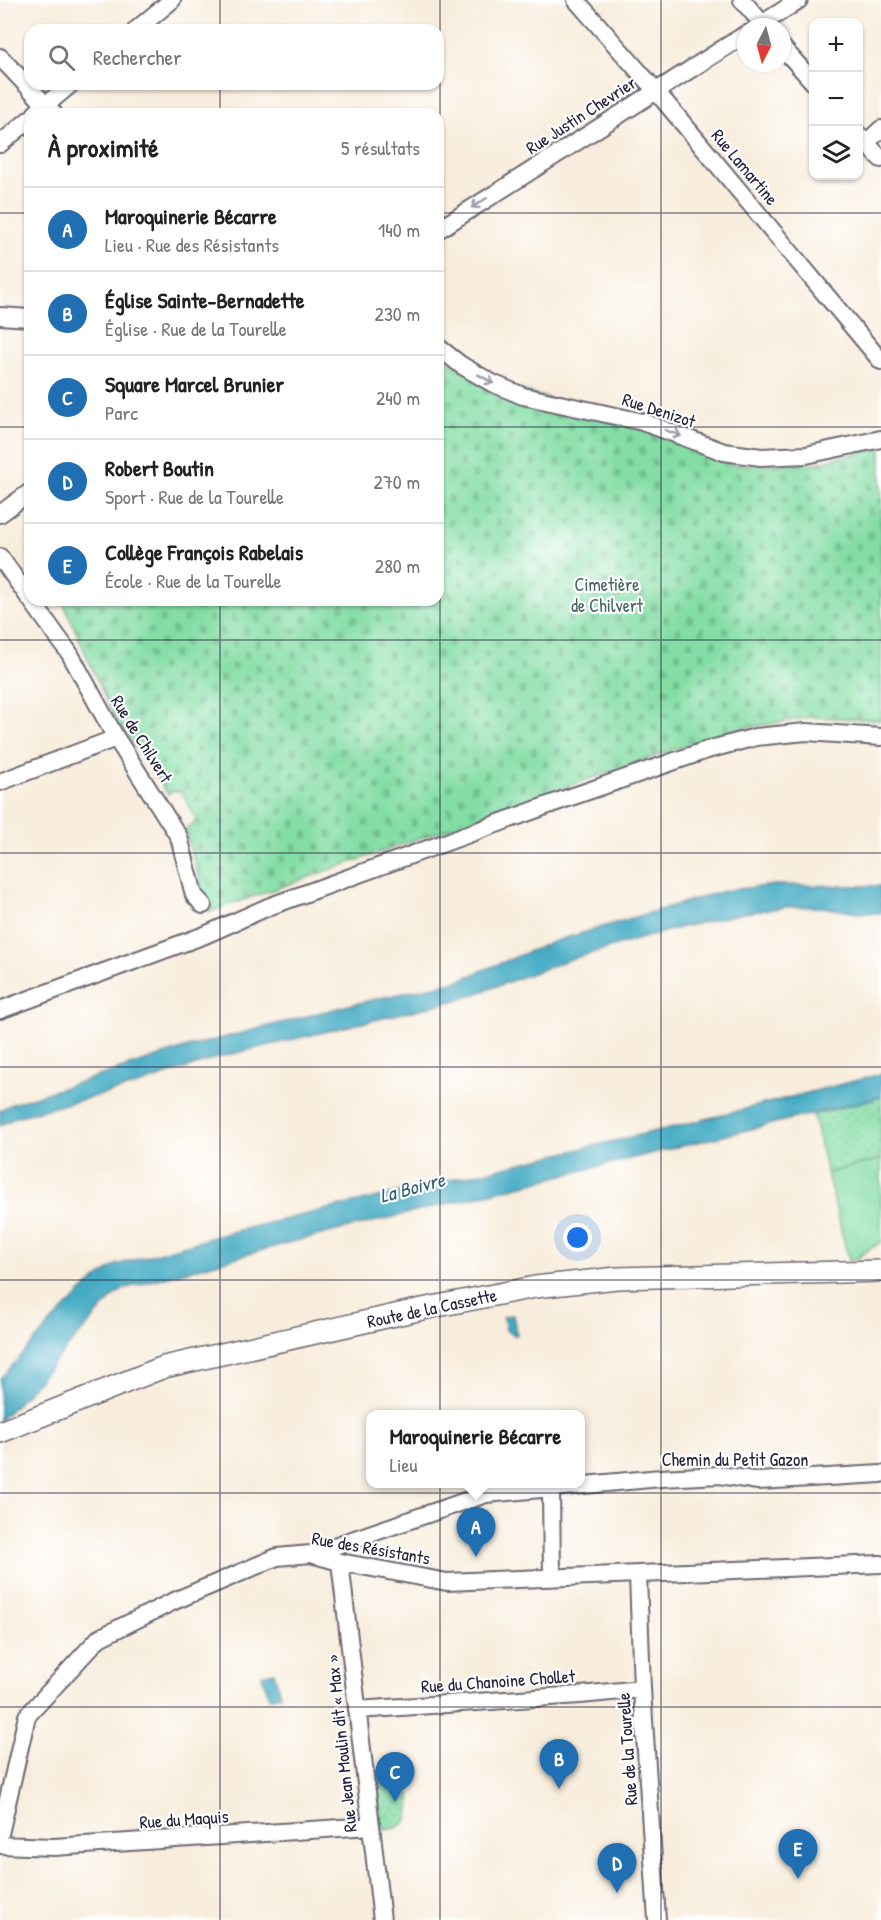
<!DOCTYPE html>
<html lang="fr">
<meta charset="utf-8">
<style>
:root{--surface:#fff;--page:#f6f6f6;--text:#222;--muted:#767676;--line:#e0e0e0;--accent:#1f6fb2}
body{margin:0;font-family:"Patrick Hand",sans-serif;background:var(--page);color:var(--text)}
.controls{position:absolute;right:18px;top:18px;display:grid;overflow:hidden;border-radius:12px;box-shadow:0 2px 4px #0004}
.controls button{width:54px;height:54px;display:grid;place-items:center;padding:0;border:0;border-bottom:2px solid var(--line);background:var(--surface);color:var(--text);font:30px sans-serif}
.compass{position:absolute;left:737px;top:18px;width:54px;height:54px;border-radius:50%;background:var(--surface);box-shadow:0 2px 4px #0004;rotate:186deg}
.you{position:absolute;left:578px;top:1238px;width:21px;height:21px;margin:-15px;border:4px solid #fff;border-radius:50%;background:#1a73e8;box-shadow:0 0 0 9px #1a73e833}
.badge{display:grid;place-items:center;width:39px;height:39px;border-radius:50%;background:var(--accent);color:#fff;font-size:20px;font-weight:700}
.pin{position:absolute;translate:-50% -50px;filter:drop-shadow(0 2px 3px #0008)}
.pin::after{content:'';position:absolute;top:32px;width:21px;height:18px;background:inherit;clip-path:polygon(0 0,100% 0,50% 100%)}
.popup{position:absolute;left:366px;top:1410px;width:219px;height:78px;box-sizing:border-box;display:grid;place-content:center;border-radius:12px;background:var(--surface);filter:drop-shadow(0 2px 4px #0005);font-size:20px;white-space:nowrap;color:var(--muted)}
.popup b{font-size:22px;color:var(--text)}
.popup::after{content:'';position:absolute;left:50%;top:100%;margin-left:-12px;border:12px solid transparent;border-top-color:var(--surface)}
.list{margin:0;padding:0;list-style:none}
h2{display:flex;justify-content:space-between;align-items:center;height:78px;margin:0;padding:0 24px;font-size:26px}
h2 small{font-size:20px;font-weight:400;color:var(--muted)}
.list li{display:grid;grid-template-columns:39px 1fr auto;gap:18px;align-items:center;box-sizing:border-box;height:84px;padding:0 24px;border-top:2px solid var(--line)}
.list b{display:block;font-size:22px;white-space:nowrap}
.list p{margin:0;font-size:20px;white-space:nowrap;color:var(--muted)}
.list em{font-size:20px;font-style:normal;color:var(--muted)}
.icon{flex:none;width:33px;height:33px;fill:none;stroke:currentColor;stroke-width:2;stroke-linecap:round;stroke-linejoin:round}
.map{position:relative;flex:none;width:881px;height:1920px;overflow:hidden}
.search{position:absolute;background:var(--surface);box-shadow:0 2px 4px #0004;left:24px;top:24px;width:420px;height:66px;display:flex;align-items:center;gap:15px;box-sizing:border-box;padding:0 21px;border-radius:18px;color:var(--muted);font-size:22px}
.panel{position:absolute;background:var(--surface);box-shadow:0 2px 4px #0004;left:24px;top:108px;width:420px;height:498px;border-radius:18px}
.map>svg:first-child{display:block}
.grass{fill:url(#grass-dots);stroke:#528070;stroke-width:1.5}
.cemetery{fill:url(#cemetery-stones);stroke:#528070;stroke-width:1.5}
.pitch{fill:#83dda4;stroke:#528070;stroke-width:1.5}
.water{fill:#43aac2;stroke:#32667e;stroke-width:1.5}
.lines{fill:none;stroke-linecap:round;stroke-linejoin:round}
.minor-casing{stroke:#6d6973;stroke-width:20}
.tertiary-casing{stroke:#6d6973;stroke-width:24}
.minor{stroke:#fff;stroke-width:16}
.tertiary{stroke:#fff;stroke-width:21}
.oneway{stroke:#9c9ca7}
.grid{fill:none;stroke:#22223b;stroke-width:1.5;stroke-opacity:0.55}
.labels{text-anchor:middle;dominant-baseline:central;stroke-width:4.5;stroke-linejoin:round;paint-order:stroke}
.street-label{font-size:18px;fill:#22223b;stroke:#fff}
.park-label{font-size:18px;fill:#446360;stroke:#fff}
.water-label{font-size:20px;font-style:italic;fill:#315f78;stroke:#fff}
</style>
<div class="map">
<svg width="881" height="1920" viewBox="0 0 881 1920">
<defs>
<pattern id="grass-dots" width="8" height="8" patternUnits="userSpaceOnUse" patternTransform="scale(1.5)"><rect width="8" height="8" fill="#83dda4"/><path d="M2 2h.1M6 6h.1" fill="none" stroke="#71bd8e" stroke-width="1.8" stroke-linecap="round"/></pattern>
<pattern id="cemetery-stones" width="16" height="16" patternUnits="userSpaceOnUse" patternTransform="scale(1.5)"><rect width="16" height="16" fill="#83dda4"/><path d="M2 7V4a2 2 0 0 1 4 0v3zM10 15v-3a2 2 0 0 1 4 0v3z" fill="#71bd8e"/></pattern>
</defs>
<rect width="100%" height="100%" fill="#fff"/>
<filter id="ink" filterUnits="userSpaceOnUse"><feTurbulence type="fractalNoise" baseFrequency=".0167" numOctaves="2"/><feDisplacementMap in="SourceGraphic" scale="12" xChannelSelector="R" yChannelSelector="G"/><feConvolveMatrix kernelMatrix="1 2 1 2 8 2 1 2 1" color-interpolation-filters="sRGB"/></filter>
<filter id="wash" filterUnits="userSpaceOnUse"><feTurbulence type="fractalNoise" baseFrequency=".008" numOctaves="4" result="noise"/><feDisplacementMap in="SourceGraphic" scale="24" xChannelSelector="R" yChannelSelector="G"/><feGaussianBlur stdDeviation="1.35" result="paint"/><feColorMatrix in="noise" values="0 0 0 0 0 0 0 0 0 0 0 0 0 0 0 0 0 1.4 0 .05"/><feComposite in="paint" operator="in"/></filter>
<g filter="url(#wash)">
<rect width="100%" height="100%" fill="#f8eddc"/>
<path class="grass" d="M881,1097V1159L827,1173L813,1115Z
M389,1780L401,1783L409,1790C412,1802 412,1821 398,1827C394,1829 387,1829 382,1830L377,1781Z"/>
<path class="cemetery" d="M438,354L464,372L632,425L729,458L731,465L816,463L881,447V720L812,717L724,732L209,912L185,831L196,820L182,792L173,791L168,794L114,718L62,600H438Z"/>
<path class="pitch" d="M881,1159V1242L860,1255V1257L849,1261L827,1173Z"/>
<path class="water" d="M775,885L881,886V913H858L821,907H786L739,914L674,929L568,960L462,999L216,1058L135,1086L16,1117L0,1126V1110L12,1104L188,1047L349,1005L457,981L552,942L702,897L728,890Z
M881,1074V1097L288,1243L126,1288L114,1296L18,1403L1,1419L0,1423V1379L52,1322L89,1285L116,1265L235,1231L690,1123Z
M513,1315L517,1335H513L506,1330L503,1317Z
M274,1672L280,1695L269,1698L262,1675Z"/>
</g>
<g filter="url(#ink)">
<g class="lines">
<g class="minor-casing">
<path id="minor" d="M576,0L656,91L881,361
M742,0L765,27
M757,27L799,0
M136,30L172,0
M782,47L814,83
M0,57L54,114
M35,114L71,84
M858,134L881,159
M866,143L881,129
M0,144L30,119
M438,230L746,34
M0,316L30,318
M438,347L461,365L492,383L523,396L643,422L724,452L761,457L806,455L881,439
M0,514L30,492
M0,557L30,599
M31,600L70,654L116,738L179,837L194,895L203,905
M0,782L116,738
M0,1010L205,935L268,907L565,799L707,750L756,737L806,732L881,737
M551,1488L552,1578
M311,1554L486,1494L661,1478L720,1475L758,1481L881,1474
M340,1562L382,1920
M638,1575L642,1689L657,1920
M357,1710L580,1695L642,1689
M0,1834L27,1716L99,1638L172,1602L277,1557L311,1554L340,1562L447,1582L881,1564
M0,1845L54,1847L370,1826"/>
</g>
<g class="tertiary-casing">
<path id="tertiary" d="M0,1432L164,1367L422,1309L535,1287L617,1278L881,1271"/>
</g>
<use href="#minor" class="minor"/>
<use href="#tertiary" class="tertiary"/>
</g>
<defs><path id="oneway-shaft" d="M-6 0H5M1.5-3L5.5 0L1.5 3" fill="none" stroke-width="1.6" stroke-linecap="round" stroke-linejoin="round" transform="scale(1.5)"/></defs>
<g class="oneway">
<use href="#oneway-shaft" transform="translate(479 203) rotate(148)"/>
<use href="#oneway-shaft" transform="translate(486 379) rotate(29)"/>
<use href="#oneway-shaft" transform="translate(673 433) rotate(21)"/>
</g>
</g>
<path class="grid" d="M220,0V30M440,0V1920M661,0V1920M220,84V114M0,213H30M438,213H881M0,427H30M438,427H881M220,600V1920M0,640H881M0,853H881M0,1067H881M0,1280H881M0,1493H881M0,1707H881"/>
<g class="labels">
<g class="street-label">
<text transform="translate(581 115) rotate(-33)">Rue Justin Chevrier</text>
<text transform="translate(745 167) rotate(50)">Rue Lamartine</text>
<text transform="translate(659 410) rotate(18)">Rue Denizot</text>
<text transform="translate(142 739) rotate(58)">Rue de Chilvert</text>
<text transform="translate(432 1308) rotate(-12)">Route de la Cassette</text>
<text x="735" y="1459">Chemin du Petit Gazon</text>
<text transform="translate(371 1548) rotate(10)">Rue des Résistants</text>
<text transform="translate(498 1681) rotate(-4)">Rue du Chanoine Chollet</text>
<text transform="translate(341 1743) rotate(-96)">Rue Jean Moulin dit « Max »</text>
<text transform="translate(627 1749) rotate(-94)">Rue de la Tourelle</text>
<text transform="translate(184 1819) rotate(-4)">Rue du Maquis</text>
</g>
<g class="park-label">
<text x="607" y="584">Cimetière<tspan x="607" dy="21">de Chilvert</tspan></text>
</g>
<g class="water-label">
<text transform="translate(412 1187) rotate(-15)">La Boivre</text>
</g>
</g>
</svg>
<div class="controls">
<button>+</button>
<button>−</button>
<button><svg class="icon" aria-label="layers" viewBox="0 0 24 24"><path d="M12 4l9 5-9 5-9-5zM3 14l9 5 9-5"/></svg></button>
</div>
<svg class="compass" viewBox="-18 -18 36 36"><path d="M0-13l5 13h-10z" fill="#e53935"/><path d="M0 13l5-13h-10z" fill="#767676"/></svg>
<div class="you"></div>
<div class="pin badge" style="left:476px;top:1557px">A</div>
<div class="popup"><b>Maroquinerie Bécarre</b>Lieu</div>
<div class="pin badge" style="left:559px;top:1789px">B</div>
<div class="pin badge" style="left:395px;top:1802px">C</div>
<div class="pin badge" style="left:617px;top:1893px">D</div>
<div class="pin badge" style="left:798px;top:1879px">E</div>
<div class="search"><svg class="icon" aria-label="search" viewBox="0 0 24 24"><circle cx="10" cy="10" r="6"/><path d="M15 15l6 6"/></svg>Rechercher</div>
<section class="panel">
<h2>À proximité<small>5 résultats</small></h2>
<ul class="list">
<li><span class="badge">A</span><div><b>Maroquinerie Bécarre</b><p>Lieu · Rue des Résistants</p></div><em>140 m</em></li>
<li><span class="badge">B</span><div><b>Église Sainte-Bernadette</b><p>Église · Rue de la Tourelle</p></div><em>230 m</em></li>
<li><span class="badge">C</span><div><b>Square Marcel Brunier</b><p>Parc</p></div><em>240 m</em></li>
<li><span class="badge">D</span><div><b>Robert Boutin</b><p>Sport · Rue de la Tourelle</p></div><em>270 m</em></li>
<li><span class="badge">E</span><div><b>Collège François Rabelais</b><p>École · Rue de la Tourelle</p></div><em>280 m</em></li>
</ul>
</section>
</div>
